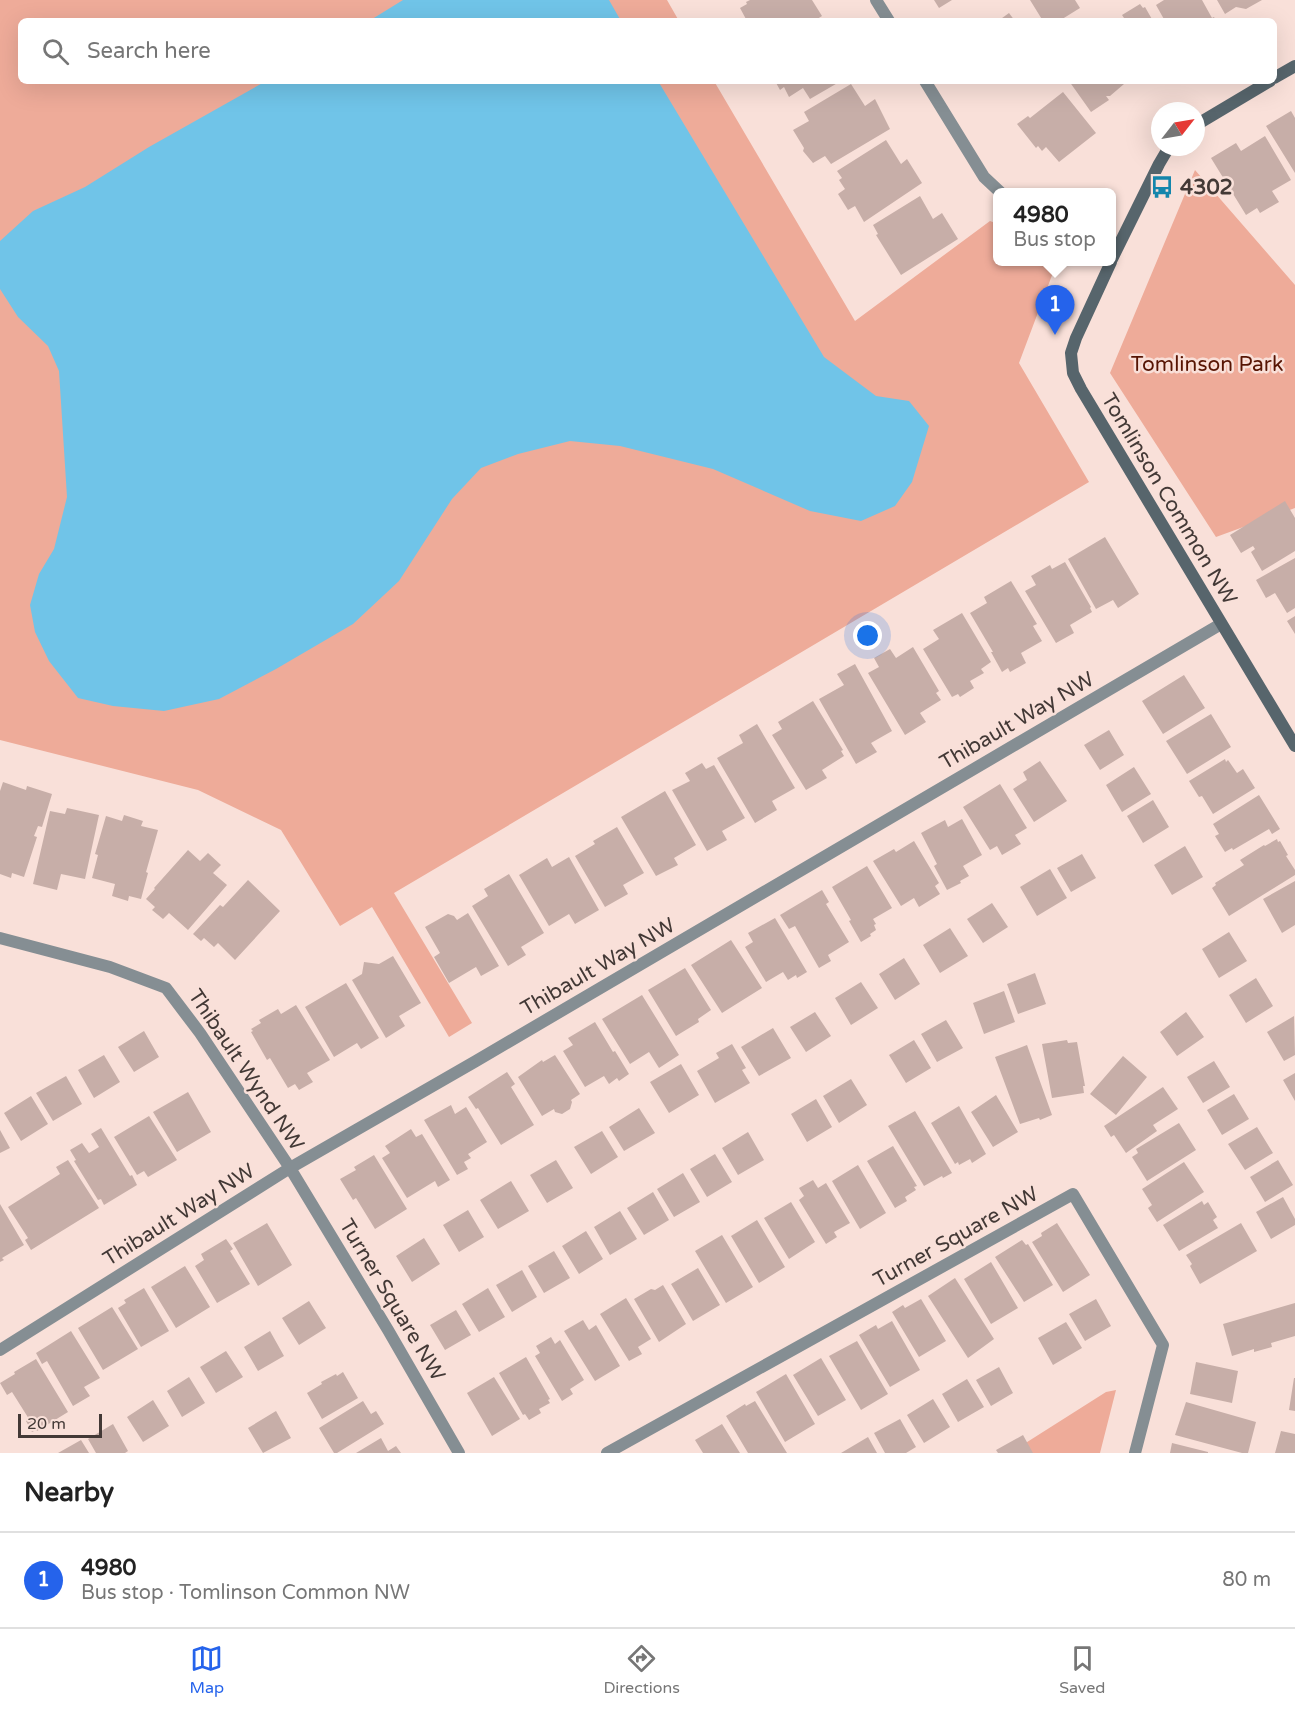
<!DOCTYPE html>
<meta charset="utf-8">
<style>
:root{--surface:#fff;--page:#f6f6f6;--text:#222;--muted:#767676;--line:#e0e0e0;--accent:#2563eb}
body{margin:0;font-family:"Varela Round",sans-serif;background:var(--page);color:var(--text)}
.compass{position:absolute;left:1151px;top:102px;width:54px;height:54px;border-radius:50%;background:var(--surface);box-shadow:0 6px 24px #0002;rotate:59deg}
.scale{position:absolute;left:18px;bottom:15px;width:84px;box-sizing:border-box;padding-left:6px;border:3px solid #433936;border-top:0;font-size:16px;line-height:21px;white-space:nowrap;color:#433936;-webkit-text-stroke:4px #f9e0d9;paint-order:stroke}
.you{position:absolute;left:868px;top:636px;width:21px;height:21px;margin:-15px;border:4px solid #fff;border-radius:50%;background:#1a73e8;box-shadow:0 0 0 9px #1a73e833}
.badge{display:grid;place-items:center;width:39px;height:39px;border-radius:50%;background:var(--accent);color:#fff;font-size:20px;font-weight:700}
.pin{position:absolute;translate:-50% -50px;filter:drop-shadow(0 2px 3px #0008)}
.pin::after{content:'';position:absolute;top:32px;width:21px;height:18px;background:inherit;clip-path:polygon(0 0,100% 0,50% 100%)}
.popup{position:absolute;left:993px;top:188px;width:123px;height:78px;box-sizing:border-box;display:grid;place-content:center;border-radius:9px;background:var(--surface);filter:drop-shadow(0 2px 4px #0005);font-size:20px;white-space:nowrap;color:var(--muted)}
.popup b{font-size:22px;color:var(--text)}
.popup::after{content:'';position:absolute;left:50%;top:100%;margin-left:-12px;border:12px solid transparent;border-top-color:var(--surface)}
.list{margin:0;padding:0;list-style:none}
h2{display:flex;justify-content:space-between;align-items:center;height:78px;margin:0;padding:0 24px;font-size:26px}
h2 small{font-size:20px;font-weight:400;color:var(--muted)}
.list li{display:grid;grid-template-columns:39px 1fr auto;gap:18px;align-items:center;box-sizing:border-box;height:96px;padding:0 24px;border-top:2px solid var(--line)}
.list b{display:block;font-size:22px;white-space:nowrap}
.list p{margin:0;font-size:20px;white-space:nowrap;color:var(--muted)}
.list em{font-size:20px;font-style:normal;color:var(--muted)}
.icon{flex:none;width:33px;height:33px;fill:none;stroke:currentColor;stroke-width:2;stroke-linecap:round;stroke-linejoin:round}
.map{position:relative;flex:none;width:1295px;height:1453px;overflow:hidden}
.search{position:absolute;background:var(--surface);box-shadow:0 6px 24px #0002;left:18px;right:18px;top:18px;height:66px;display:flex;align-items:center;gap:15px;box-sizing:border-box;padding:0 21px;border-radius:9px;color:var(--muted);font-size:22px}
.sheet{height:174px;background:var(--surface)}
nav{display:flex;justify-content:space-around;align-items:center;box-sizing:border-box;height:84px;border-top:2px solid var(--line);background:var(--surface);font-size:16px;color:var(--muted)}
nav a{display:grid;justify-items:center;gap:3px}
nav .on{color:var(--accent)}
.map>svg:first-child{display:block}
.green{fill:#eeab99}
.water{fill:#70c4e8}
.building{fill:#c7aea8}
.lines{fill:none;stroke-linecap:round;stroke-linejoin:round}
.street{stroke:#858e93;stroke-width:12}
.secondary{stroke:#57656c;stroke-width:12}
.labels{text-anchor:middle;dominant-baseline:central;stroke-width:5;stroke-linejoin:round;paint-order:stroke}
.poi-label{font-size:21px;font-weight:bold;fill:#433936;stroke:#f9e0d9;text-anchor:start}
.park-label{font-size:21px;fill:#571403;stroke:#f9e0d9}
.street-label{font-size:21px;fill:#433936;stroke:#f9e0d9}
</style>
<div class="map">
<svg width="1295" height="1453" viewBox="0 0 1295 1453">
<rect width="100%" height="100%" fill="#f9e0d9"/>
<path class="green" d="M0,0H667L679,21H21V81H714L855,321L990,221L998,224V262H1057L1019,363L1089,482L394,893L472,1023L449,1037L372,907L340,926L281,830L198,790L0,740Z
M1195,170L1295,285V508L1216,537L1110,373Z
M1116,1390L1100,1453H1029L1024,1444L1106,1392Z"/>
<path class="water" d="M403,0H609L621,21H369Z
M266,81H658L824,357L876,396L909,401L929,426L912,482L895,506L861,521L810,511L713,469L620,446L570,441L518,454L481,468L452,499L399,581L353,624L276,669L219,699L164,711L113,706L78,698L49,661L35,632L30,605L39,574L54,549L67,497L59,371L48,346L18,317L0,289V241L33,211L85,187L149,147Z"/>
<path class="building" d="M750,0H812L822,16L814,21H747L740,8L747,4L746,2Z
M934,0H952L939,8Z
M1030,0H1075L1080,8L1059,21H1043Z
M1164,0H1202L1212,18L1214,17L1216,21H1165L1156,5Z
M1217,0H1262L1246,9L1236,7L1225,14Z
M1140,4L1143,8L1145,7L1153,21H1126L1122,15Z
M1009,13L1015,21H998Z
M775,81H841L810,99L803,88L789,97L784,87L780,90Z
M1069,81H1121L1124,84L1110,96H1106L1109,100L1091,112Z
M851,84L865,106L875,99L890,129L831,164L825,156L813,163L803,151L804,148L793,130L809,121L804,112Z
M1063,92L1096,133L1059,162L1046,147L1042,151L1038,146L1036,148L1017,124L1028,116L1030,118Z
M1291,111L1295,118V173L1266,126Z
M1265,136L1291,180L1272,191L1279,202L1260,213L1257,208L1246,215L1211,158L1236,143L1241,151Z
M886,140L901,164L907,159L922,183L864,222L855,206L848,210L838,194L845,189L839,180L842,178L837,171Z
M920,196L933,219L942,213L958,239L901,275L876,235L878,234L873,225Z
M1285,501L1295,518V551L1262,571L1251,552L1255,549L1253,546L1241,553L1230,535Z
M1105,537L1139,594L1118,608L1113,600L1096,609L1068,559Z
M1295,558V608L1287,613L1275,593L1266,598L1256,580Z
M1065,562L1091,607L1090,608L1092,612L1070,625L1074,633L1056,643L1025,591L1036,585L1031,576L1050,565L1052,569Z
M1011,581L1037,624L1033,626L1042,641L1021,653L1026,663L1010,672L1008,668L1002,672L991,652H993L970,613L987,603L984,597Z
M962,613L991,662L981,669L984,673L970,681L974,688L960,697L958,694L952,697L923,649L939,639L933,630Z
M1295,616V634L1287,621Z
M913,647L939,691L936,693L941,700L920,713L926,722L905,735L868,673L879,667L874,658L890,649L896,658Z
M855,664L892,731L871,743L877,752L856,764L819,699L844,685L837,674Z
M1184,675L1205,708L1163,734L1142,701Z
M813,701L843,750L841,751L844,756L822,770L827,778L806,790L772,735L782,729L778,722Z
M1211,714L1231,747L1187,774L1166,741Z
M757,724L795,788L772,801L777,810L755,823L717,758L743,743L739,735Z
M1109,730L1124,755L1100,770L1084,745Z
M1225,759L1226,762L1228,760L1237,773L1243,769L1255,788L1213,814L1202,796L1199,797L1189,781Z
M1040,761L1067,801L1034,822L1013,789L1027,780L1023,772Z
M702,763L706,769L714,765L745,818L722,831L727,840L707,851L672,790L690,781L685,773Z
M1134,767L1151,794L1122,812L1106,785Z
M3,782L26,790L27,786L52,794L42,827L38,826L34,836L37,837L24,877L12,873L11,878L0,874V791Z
M1000,784L1027,828L1015,835L1021,844L1002,855L997,846L990,850L963,807Z
M665,791L696,845L674,858L678,865L656,876L621,817Z
M1259,795L1280,829L1272,834L1269,829L1233,850L1232,848L1225,852L1215,836L1219,834L1213,824Z
M1153,800L1169,827L1143,843L1127,816Z
M67,808L99,815L85,879L61,874L57,890L33,884L50,811L65,814Z
M124,815L143,821L141,826L158,830L146,872L148,873L141,899L129,896L128,901L112,896L115,884L92,878L98,855L95,854L106,816L122,821Z
M962,819L982,855L963,866L969,876L960,881L961,883L947,890L934,866L937,864L921,833L945,820L948,827Z
M617,827L644,873L623,885L628,894L605,907L575,856L595,844L593,841Z
M1277,839L1278,842L1280,841L1288,855L1286,856L1295,870V875L1229,916L1212,888L1216,885L1215,883L1244,865L1240,860L1264,845L1265,846Z
M914,841L939,883L935,886L940,894L919,907L914,898L901,906L873,861L894,849L896,852Z
M1185,846L1203,877L1172,895L1154,865Z
M188,850L200,861L208,853L221,865L213,873L227,885L188,930L169,913L163,919L152,910L155,907L146,899L155,889L154,888Z
M1082,854L1096,878L1071,892L1057,868Z
M569,857L599,910L575,924L569,914L549,926L519,875L547,858L552,867Z
M867,866L892,908L873,919L876,924L874,925L876,930L870,934L871,936L861,942L849,921L851,920L832,887Z
M1050,869L1067,898L1037,916L1020,887Z
M509,874L544,933L521,947L526,955L508,966L472,906L488,896L484,889Z
M248,880L280,911L235,960L218,943L214,947L204,938L201,941L193,934L220,905L223,907Z
M1295,881V925L1282,933L1263,899Z
M822,890L829,902L826,904L849,942L828,955L831,961L819,968L795,926L789,929L780,915Z
M992,903L1008,927L983,943L967,919Z
M468,913L499,966L481,976L476,967L449,983L434,957L440,953L425,927L448,914L454,916L457,920Z
M775,918L807,972L797,978L796,975L788,980L783,972L766,982L745,947L753,942L748,933Z
M950,928L968,956L940,973L923,945Z
M1229,932L1247,961L1219,978L1202,949Z
M731,940L762,988L722,1013L691,965Z
M393,956L421,1003L399,1016L405,1026L386,1038L352,980L362,974L364,962L379,964Z
M904,958L920,984L895,1000L879,974Z
M685,968L711,1010L698,1019L699,1022L676,1036L648,990Z
M1035,973L1046,1004L1018,1014L1007,984Z
M1256,978L1273,1006L1246,1023L1229,995Z
M861,982L878,1008L851,1025L835,998Z
M346,983L379,1038L361,1049L357,1043L334,1057L305,1007Z
M1004,991L1015,1022L984,1034L973,1003Z
M642,995L679,1055L659,1068L649,1052L630,1064L602,1019Z
M296,1005L330,1060L307,1073L313,1082L299,1090L295,1084L288,1088L270,1058L267,1060L251,1032L253,1031L251,1029L261,1023L259,1020L278,1009L281,1014Z
M815,1012L831,1036L806,1052L790,1027Z
M1186,1012L1204,1037L1177,1056L1160,1032Z
M1294,1016L1295,1055L1284,1061L1267,1032Z
M946,1020L963,1048L937,1062L921,1034Z
M595,1022L613,1052L615,1051L629,1074L619,1081L617,1078L609,1084L604,1076L585,1087L563,1051L573,1045L568,1038Z
M773,1028L791,1058L759,1076L741,1047Z
M144,1031L159,1057L134,1072L118,1047Z
M914,1040L931,1068L906,1083L889,1055Z
M1067,1040L1068,1043L1077,1042L1085,1086H1083L1084,1093L1052,1098L1042,1044Z
M732,1044L746,1068L742,1070L750,1083L715,1103L697,1071L719,1058L716,1053Z
M1027,1045L1052,1115L1040,1120L1039,1118L1020,1124L995,1057Z
M104,1055L120,1082L94,1098L78,1070Z
M555,1055L580,1094L571,1100L572,1102L570,1109L562,1114L555,1112L554,1109L542,1116L518,1077L542,1060L543,1062Z
M1123,1056L1147,1077L1116,1115L1090,1094Z
M1214,1061L1230,1087L1203,1103L1187,1077Z
M681,1064L699,1095L669,1113L650,1082Z
M507,1072L515,1084L511,1087L534,1125L501,1145L478,1108L476,1109L468,1097Z
M1295,1073V1101L1283,1080Z
M66,1076L82,1104L53,1121L36,1093Z
M851,1079L867,1105L839,1123L823,1096Z
M1163,1087L1178,1109L1153,1125L1157,1131L1126,1153L1114,1135L1111,1137L1104,1126Z
M188,1092L211,1132L177,1152L153,1112Z
M1234,1094L1249,1119L1222,1135L1207,1110Z
M996,1095L1018,1132L993,1147L971,1112Z
M31,1096L48,1124L21,1141L4,1113Z
M816,1099L832,1127L807,1142L791,1114Z
M451,1105L455,1114L466,1107L487,1142L468,1154L471,1158L464,1162L468,1169L457,1175L424,1120Z
M959,1106L986,1154L972,1163L970,1159L959,1165L958,1162L955,1164L931,1123Z
M639,1108L655,1133L624,1151L609,1127Z
M915,1111L952,1173L943,1178L942,1176L924,1186L888,1126Z
M149,1116L177,1160L148,1177L144,1171L137,1175L114,1137Z
M1179,1123L1196,1150L1147,1181L1132,1157L1138,1153L1136,1149Z
M1257,1127L1273,1153L1245,1170L1228,1144Z
M101,1128L130,1176L132,1175L137,1185L104,1205L101,1199L98,1200L74,1161L76,1160L70,1150L82,1143L89,1153L99,1147L91,1134Z
M411,1129L416,1137L422,1134L450,1180L438,1187L435,1181L407,1198L382,1158L390,1153L385,1146Z
M0,1130L10,1148L0,1153Z
M602,1131L618,1157L591,1174L574,1147Z
M748,1132L764,1160L738,1175L722,1148Z
M893,1146L917,1186L914,1187L916,1190L905,1197L907,1201L895,1208L867,1161Z
M715,1154L732,1182L707,1197L690,1169Z
M374,1155L407,1209L375,1229L356,1198L353,1200L340,1179L356,1170L354,1167Z
M68,1160L99,1208L31,1250L25,1240L28,1238L8,1207L60,1174L56,1167Z
M556,1160L573,1188L547,1203L530,1175Z
M1278,1160L1293,1185L1265,1202L1250,1177Z
M1184,1162L1204,1192L1157,1222L1148,1208L1152,1205L1142,1189Z
M858,1165L886,1213L860,1229L832,1181Z
M683,1173L700,1202L674,1217L657,1189Z
M813,1180L818,1188L826,1183L850,1223L834,1232L837,1237L826,1244L799,1200L804,1196L799,1188Z
M511,1181L529,1211L498,1229L480,1200Z
M653,1192L669,1220L644,1235L627,1208Z
M1283,1197L1295,1219V1225L1271,1239L1256,1212Z
M1202,1201L1204,1205L1208,1202L1217,1217L1213,1220L1218,1228L1179,1251L1163,1225Z
M791,1202L815,1242L789,1259L764,1218Z
M0,1204L24,1245L2,1258L4,1260L0,1262Z
M468,1210L484,1237L459,1252L443,1225Z
M620,1211L637,1239L610,1255L594,1227Z
M757,1220L785,1267L759,1283L731,1236Z
M267,1223L292,1265L258,1286L233,1243Z
M1057,1223L1090,1275L1063,1292L1032,1242L1042,1236L1041,1233Z
M1241,1223L1257,1251L1200,1284L1190,1266L1192,1264L1186,1255Z
M586,1231L603,1259L579,1274L562,1246Z
M722,1235L753,1287L726,1303L695,1251Z
M424,1238L440,1264L412,1282L396,1256Z
M226,1239L233,1249L230,1251L250,1284L217,1303L195,1266L204,1260L201,1254Z
M1022,1240L1026,1245L1028,1244L1053,1285L1024,1302L995,1257Z
M554,1251L570,1278L544,1293L528,1266Z
M991,1262L1018,1308L991,1324L964,1279Z
M185,1266L210,1307L176,1328L151,1287Z
M698,1268L720,1305L693,1321L671,1284Z
M522,1270L537,1297L512,1312L496,1285Z
M955,1278L994,1339L968,1358L928,1296Z
M663,1285L686,1324L659,1342L634,1299L651,1289L655,1290Z
M144,1288L169,1331L141,1347L118,1308L126,1303L124,1300Z
M488,1288L505,1317L479,1332L462,1304Z
M626,1298L651,1339L638,1347L642,1354L629,1361L600,1314Z
M921,1299L946,1341L919,1357L892,1312L903,1305L905,1308Z
M1096,1299L1111,1326L1085,1341L1069,1314Z
M309,1301L326,1328L299,1345L282,1318Z
M1295,1303V1336L1271,1343L1272,1347L1254,1352V1349L1232,1356L1223,1324Z
M112,1307L138,1349L103,1370L78,1328Z
M456,1310L471,1335L445,1350L430,1325Z
M583,1320L589,1330L596,1325L620,1366L595,1381L564,1331Z
M892,1321L920,1370L890,1387L859,1335L876,1325L878,1329Z
M1066,1322L1082,1348L1053,1365L1038,1338Z
M71,1331L100,1378L84,1387L90,1396L73,1406L47,1361L42,1364L36,1353Z
M270,1331L284,1356L258,1371L244,1347Z
M551,1337L555,1344L560,1340L584,1380L570,1389L573,1394L562,1401L535,1356L540,1353L536,1346Z
M857,1341L888,1394L861,1410L829,1356Z
M226,1351L243,1377L216,1393L200,1367Z
M526,1357L550,1399L548,1400L550,1403L539,1409L541,1413L529,1420L525,1414L523,1415L499,1373Z
M821,1358L846,1400L818,1416L793,1375Z
M36,1359L68,1412L37,1431L36,1430L32,1432L26,1421L29,1419L12,1392L7,1395L0,1383L15,1374L14,1372Z
M1196,1362L1238,1371L1232,1403L1190,1394Z
M999,1367L1013,1393L991,1406L976,1380Z
M343,1372L358,1398L322,1419L307,1393L322,1384L321,1382L336,1374L337,1376Z
M786,1374L815,1424L785,1442L756,1392Z
M189,1377L205,1403L182,1417L167,1391Z
M494,1377L520,1419L492,1436L467,1393Z
M1294,1378H1295V1411L1289,1410Z
M967,1379L984,1407L958,1422L942,1394Z
M933,1399L950,1427L924,1443L907,1415Z
M153,1400L169,1426L143,1442L127,1417Z
M363,1401L371,1414L376,1411L384,1424L337,1453H334L319,1428Z
M755,1401L787,1453H748L726,1416L745,1404L746,1406Z
M1186,1402L1256,1422L1248,1453H1242L1175,1435Z
M276,1411L291,1438L263,1453L248,1428Z
M900,1419L916,1447L906,1453H885L874,1433Z
M113,1424L128,1451L125,1453H96L88,1439Z
M722,1424L740,1453H703L695,1440Z
M1281,1431L1295,1434V1453H1275Z
M1023,1435L1033,1453H998L996,1450Z
M868,1437L877,1453H841Z
M381,1438L388,1451L396,1446L401,1453H356Z
M81,1440L89,1453H58Z
M1172,1443L1208,1452V1453H1170Z"/>
<g class="lines">
<path class="street" d="M876,0L889,21
M925,81L984,177L1000,192
M0,938L110,967L166,988L200,1033L290,1168L388,1330L459,1453
M0,1350L290,1168L476,1061L1221,624
M607,1453L1073,1194L1163,1345L1135,1453"/>
<path class="secondary" d="M1274,78L1295,66
M1196,125L1270,81
M1112,259L1159,164L1169,147
M1111,262L1076,338L1071,353L1073,373L1081,389L1295,746"/>
</g>
<defs>
<g id="bus-bare" transform="scale(1.8)"><path d="M-5-6H5V4H4V6H2V4H-2V6H-4V4H-5ZM-3.5-4V0h7V-4ZM-3.5 1.2v1.5H-2V1.2ZM2 1.2v1.5H3.5V1.2Z" fill="#1486ac" stroke="#f9e0d9" stroke-width="2.5" paint-order="stroke"/></g>
</defs>
<g fill-rule="evenodd">
<use href="#bus-bare" x="1162" y="187"/>
</g>
<g class="labels">
<g class="poi-label">
<text x="1180" y="187">4302</text>
</g>
<g class="park-label">
<text x="1207" y="364">Tomlinson Park</text>
</g>
<g class="street-label">
<text transform="translate(1169 499) rotate(59)">Tomlinson Common NW</text>
<text transform="translate(1017 721) rotate(-30)">Thibault Way NW</text>
<text transform="translate(598 967) rotate(-30)">Thibault Way NW</text>
<text transform="translate(246 1070) rotate(56)">Thibault Wynd NW</text>
<text transform="translate(179 1215) rotate(-32)">Thibault Way NW</text>
<text transform="translate(956 1237) rotate(-29)">Turner Square NW</text>
<text transform="translate(392 1300) rotate(59)">Turner Square NW</text>
</g>
</g>
</svg>
<svg class="compass" viewBox="-18 -18 36 36"><path d="M0-13l5 13h-10z" fill="#e53935"/><path d="M0 13l5-13h-10z" fill="#767676"/></svg>
<div class="scale">20 m</div>
<div class="you"></div>
<div class="pin badge" style="left:1055px;top:335px">1</div>
<div class="popup"><b>4980</b>Bus stop</div>
<div class="search"><svg class="icon" aria-label="search" viewBox="0 0 24 24"><circle cx="10" cy="10" r="6"/><path d="M15 15l6 6"/></svg>Search here</div>
</div>
<section class="sheet">
<h2>Nearby<small></small></h2>
<ul class="list">
<li><span class="badge">1</span><div><b>4980</b><p>Bus stop · Tomlinson Common NW</p></div><em>80 m</em></li>
</ul>
</section>
<nav>
<a class="on"><svg class="icon" aria-label="map" viewBox="0 0 24 24"><path d="M3 6l6-2 6 2 6-2v14l-6 2-6-2-6 2zM9 4v14M15 6v14"/></svg>Map</a>
<a><svg class="icon" aria-label="directions" viewBox="0 0 24 24"><path d="M12 3l9 9-9 9-9-9zM9 14v-3h6M13 9l2 2-2 2"/></svg>Directions</a>
<a><svg class="icon" aria-label="saved" viewBox="0 0 24 24"><path d="M7 4h10v16l-5-4-5 4z"/></svg>Saved</a>
</nav>
